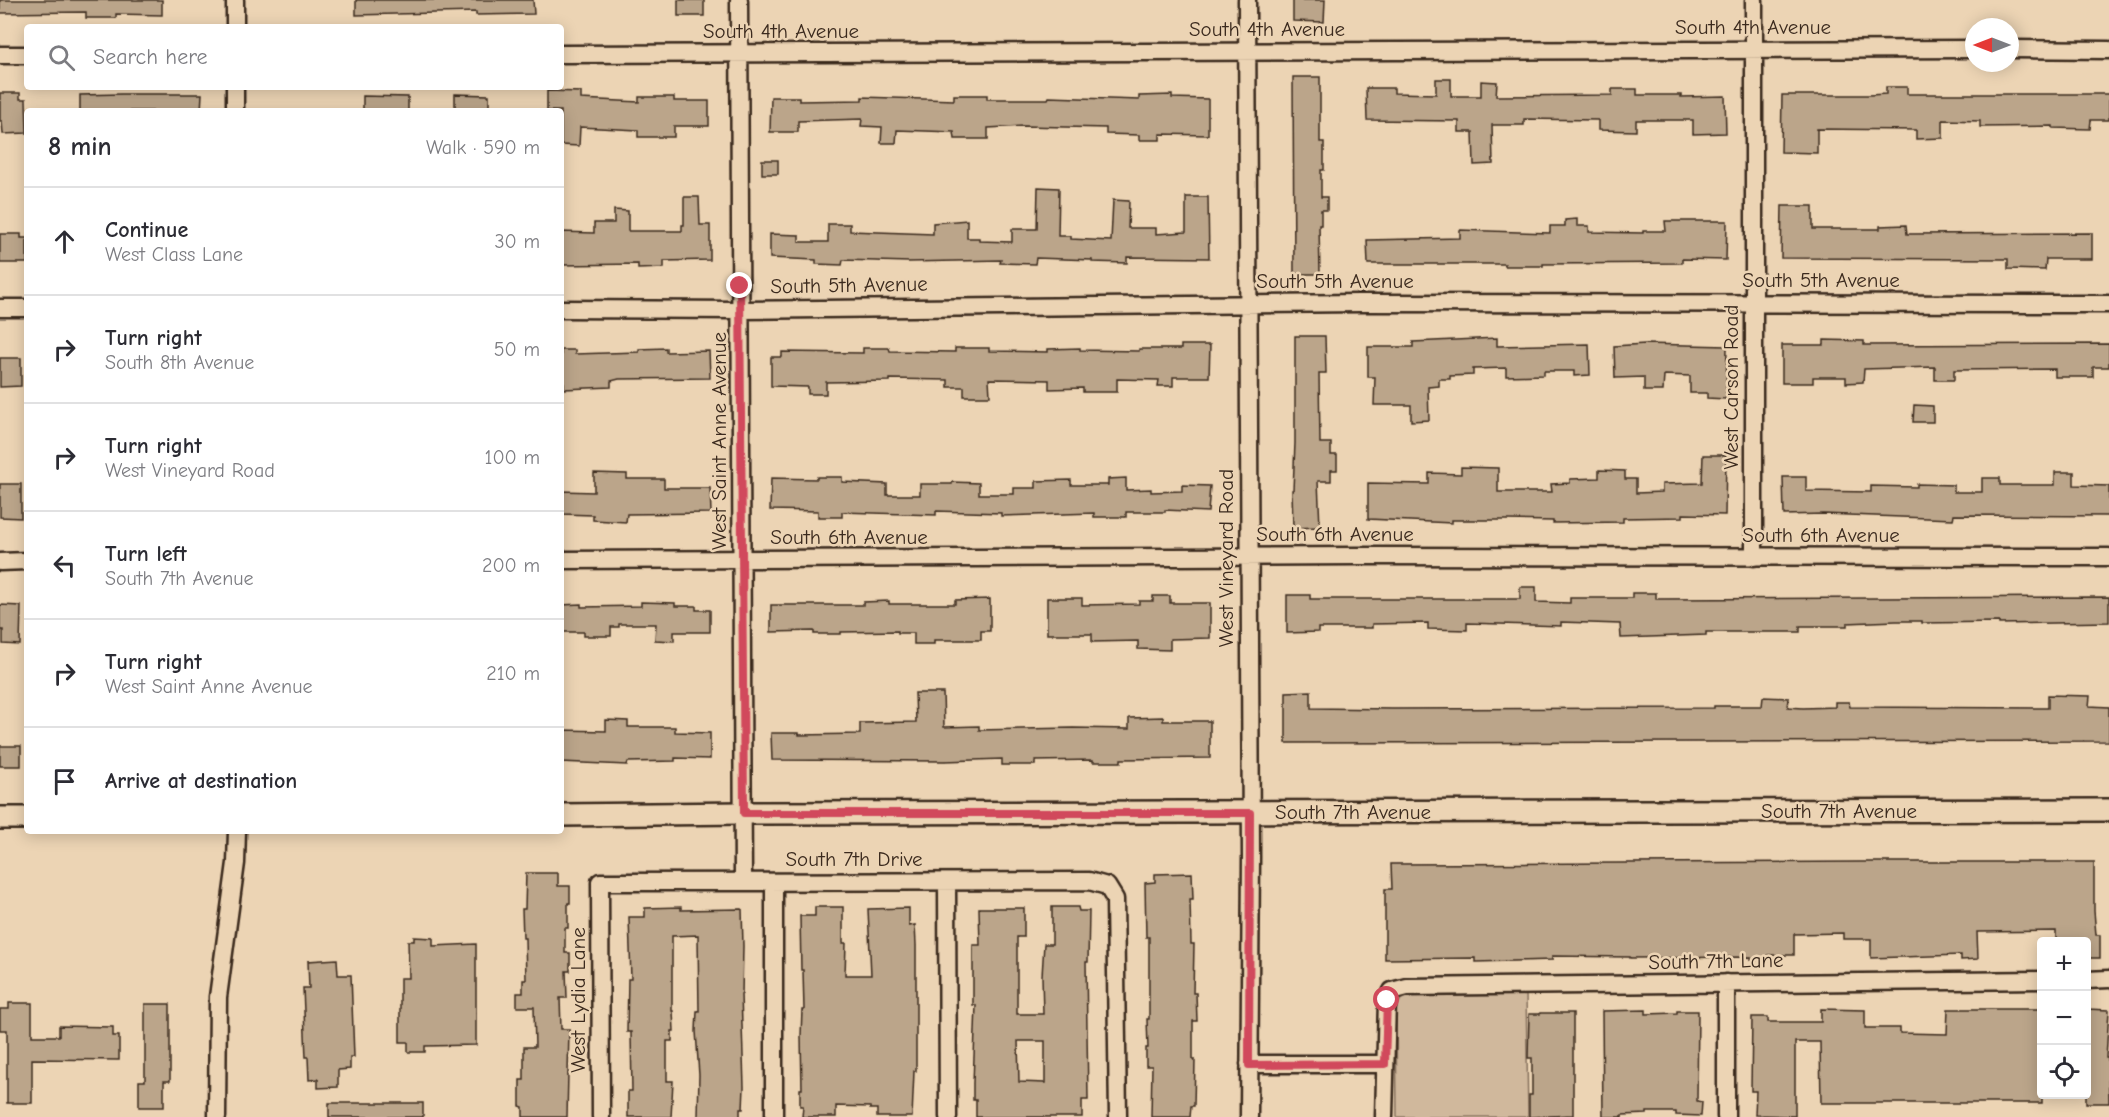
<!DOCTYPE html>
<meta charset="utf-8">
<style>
:root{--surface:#fff;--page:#f2f2f3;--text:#2b2b33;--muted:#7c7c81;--line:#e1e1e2}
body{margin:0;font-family:"Comic Neue",sans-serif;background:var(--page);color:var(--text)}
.controls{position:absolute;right:18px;bottom:18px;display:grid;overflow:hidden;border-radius:6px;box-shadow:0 3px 15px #0003}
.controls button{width:54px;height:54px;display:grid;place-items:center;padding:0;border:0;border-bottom:2px solid var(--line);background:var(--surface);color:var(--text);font:30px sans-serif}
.compass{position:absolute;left:1965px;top:18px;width:54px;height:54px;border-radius:50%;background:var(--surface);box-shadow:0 3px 15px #0003;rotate:270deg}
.stop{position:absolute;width:18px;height:18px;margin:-14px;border:4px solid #d1495b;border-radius:50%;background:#fff}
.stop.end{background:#d1495b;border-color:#fff;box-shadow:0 2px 6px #0008}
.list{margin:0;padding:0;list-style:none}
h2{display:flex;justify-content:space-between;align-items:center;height:78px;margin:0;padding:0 24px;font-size:26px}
h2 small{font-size:20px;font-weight:400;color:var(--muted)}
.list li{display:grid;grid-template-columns:39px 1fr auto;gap:18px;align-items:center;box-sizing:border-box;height:108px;padding:0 24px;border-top:2px solid var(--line)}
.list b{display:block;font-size:22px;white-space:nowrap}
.list p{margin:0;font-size:20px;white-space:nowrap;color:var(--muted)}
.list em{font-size:20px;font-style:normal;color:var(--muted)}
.icon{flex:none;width:33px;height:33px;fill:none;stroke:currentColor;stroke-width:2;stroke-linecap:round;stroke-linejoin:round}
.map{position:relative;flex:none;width:2109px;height:1117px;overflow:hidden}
.search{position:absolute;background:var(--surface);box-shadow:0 3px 15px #0003;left:24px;top:24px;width:540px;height:66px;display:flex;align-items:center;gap:15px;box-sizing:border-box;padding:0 21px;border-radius:6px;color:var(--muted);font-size:22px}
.panel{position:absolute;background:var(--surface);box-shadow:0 3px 15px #0003;left:24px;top:108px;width:540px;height:726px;border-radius:6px}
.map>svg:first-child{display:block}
.green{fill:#d0b89c;stroke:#86715d;stroke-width:1.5}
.building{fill:#bba58a;stroke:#3b2a1e;stroke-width:1.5;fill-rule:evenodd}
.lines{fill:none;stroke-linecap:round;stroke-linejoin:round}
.minor-casing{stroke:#3b2a1e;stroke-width:21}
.major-casing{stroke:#3b2a1e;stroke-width:26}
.minor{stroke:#ecd4b4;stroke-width:16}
.major{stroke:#ecd4b4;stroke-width:21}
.route{stroke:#d1495b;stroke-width:8}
.labels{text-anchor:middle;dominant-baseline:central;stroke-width:5;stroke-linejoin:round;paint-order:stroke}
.street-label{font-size:21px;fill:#3b2a1e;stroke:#ecd4b4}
</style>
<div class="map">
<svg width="2109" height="1117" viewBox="0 0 2109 1117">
<rect width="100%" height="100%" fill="#ecd4b4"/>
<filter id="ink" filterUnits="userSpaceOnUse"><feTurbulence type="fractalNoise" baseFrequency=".0167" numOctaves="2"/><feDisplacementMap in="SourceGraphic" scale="12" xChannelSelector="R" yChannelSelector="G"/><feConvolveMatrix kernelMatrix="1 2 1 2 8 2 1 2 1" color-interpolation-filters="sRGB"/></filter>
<g filter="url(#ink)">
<path class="green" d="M1526,993L1528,1117H1397L1396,1010L1401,999L1414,994Z"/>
<path class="building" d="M0,0H162V15L116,14V18H86V12L0,13Z
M356,0H533L534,14L476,15V12L356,15Z
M678,0H704V16H678Z
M1293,0H1325L1324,22L1293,21Z
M1293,77H1320V142H1324V170H1321V197H1327V210H1321V225H1319L1320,274H1294Z
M1436,79H1451V96H1481V81L1497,82L1496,96L1612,95V89H1637V95H1681V97L1725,96L1726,133L1693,134V120H1636V131L1598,130V120L1524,119V125H1492L1493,164L1474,165L1473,132H1459V121L1367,120L1366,88H1394V93L1436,94Z
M1886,87H1907V94H2109V120H2091L2090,129L2053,128V126L1980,127V121L1943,120V138L1916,139V130L1817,129V153L1781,152L1782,95H1869L1886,94Z
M547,91L581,92V99L639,102V97H674V101H709V126H674V137H638V130L580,127L579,146L561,145V111H547Z
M0,93H20V99H26L27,133L3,134L2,121H0Z
M121,94H202L201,111H80V95Z
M455,94L489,95V111H455Z
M954,95H987V99H1048L1049,97L1139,100V96L1172,95V98L1208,99V135L1160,134V140H1139V135L1106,134V128L1024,126L988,128V139H955L954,132L897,130L896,143H881L882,127L861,126L862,119L798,121V132H770L771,97H799V101L862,100V97L954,100Z
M363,96L408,97V111H363Z
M762,160H778V174H762Z
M1038,187L1059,188L1058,236H1071V239L1111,241L1113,200L1129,201L1128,228H1156V234L1186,232V197H1208L1209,258L1127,257V263L1092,262V260L1036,258L1035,264L1000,263L1001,260L909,262L843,260L842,265L816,264V260L770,258V234L799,235V242H828V224H850V231L933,234V223L967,220V238H979V241L1012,242V229H1037Z
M684,197H699L700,225H710V260L664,261V268L638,269V264L561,265V232L594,233V223H614V210L628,211V231H682V225H684Z
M1782,206H1813V229H1880V226L1906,225L1907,234L2092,233V259H2046L2045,270L2008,269V259L1781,258Z
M1577,219V226H1589V232L1643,233V231H1666L1665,221H1727L1726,260L1682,259V263L1543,264V266H1505V264H1368L1367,240L1460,238V230L1550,233V226H1565V220Z
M0,234H21V238H27V263H0Z
M1295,336H1325L1326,373H1319L1320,443H1331V455H1337V470H1331V481H1318L1320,527L1293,528L1292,490H1293L1295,443Z
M1497,338V346L1589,344L1590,375L1574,376V371H1544V375L1506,376V368L1473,369V375L1450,376V379H1439V386L1428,387L1429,420L1411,421V405H1374L1375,377H1368V347H1413V342Z
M1824,340L1864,341V345L2109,344V367H2093V377H2055V369L1954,370V380H1935V367L1864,369L1863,382L1846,383V377H1813V383H1782V345H1824Z
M1645,344L1727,346L1726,399L1707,398V393H1690V376L1664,375L1663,391H1644V377L1615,378L1614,346Z
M1181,345H1210L1209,377H1173V386H1158L1159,380L1117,379V392H1083V388L1049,389V380L989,379L990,396H964V387H948V380L890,379V381L826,382V394H808V387L771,386V357H782V352L863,353V348H889L890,351L955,352V348H989V351L1048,352V349L1080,348V350L1139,351V349H1181Z
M666,348V352L709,351L710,378L619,379L611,381V387L564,389V383H561V350H575V354L639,352V349Z
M0,358H21V386L0,387Z
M1914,405L1933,406V422H1913Z
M1703,455H1726L1725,515L1683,514V517L1623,518V522L1553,523V521L1507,520H1452V523L1368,519V483L1429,484V473L1461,474V467L1498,468V492H1552L1551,484L1570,483V479L1599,478V470L1625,471V479H1636V493L1662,492V484L1702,483Z
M2055,472H2074V485L2109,486V516L1954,515L1953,519L1823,514L1784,515L1783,477H1806V491L1871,492V486L1917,487V484L1954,485V492H1982V478H2000V485H2055Z
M594,473L627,474V479H664V488H710L711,513L627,514L626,522L593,520V515L561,514V491L594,492Z
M817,477H842V482L887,484V495H920V484H952V482L979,483V494H1014V488H1036V481L1071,480V485H1108V479L1126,478V490L1151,489V492L1182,491V485L1210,486L1208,512L1165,510V512H1126V517H1094V513L1001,516V513L936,511V515L842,512V517H818V511L770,510L771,478L817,479Z
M0,484H21V518L0,517Z
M1520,587H1536V602L1570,603V598H1632V593H1656V599L2109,597V622L1999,624V622L1922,623V621H1896L1847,623V626H1800V632H1706V635L1621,638L1620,624L1561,622V626L1467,623V630L1428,629V623L1372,624V628H1318V632L1287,633V595H1310V599H1520Z
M1153,596H1170V603H1210V638L1170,639V650L1138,649V641L1092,642V634H1047V598H1082V605L1139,604V601H1153Z
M990,599V631H981V640H934V644H914V633H898V631L841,632V634H814V631L771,632V605H863V602L889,601V604H955V600Z
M641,602L675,603V606H696V610H710V632H674V641L655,640L656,624H619V627H611V636H584V632H561V605L581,604V607L641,606Z
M0,605L21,606L20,645L3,644V630H0Z
M1311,691V708L1393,709L1714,708V706H1762L1763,697L1789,698L1788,707L1803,708L1835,707V702H1849L1850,707L2048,708V695L2090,696L2089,706L2109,707V741L1286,743V692Z
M915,693H943L944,727L979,726V730L1073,728L1129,729V718L1163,717V721H1210V758L1121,759V762H1093V760L1035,761V765H1002V759L945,761L772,760L771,733H799V735L860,734V723L916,722Z
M606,720L628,721V727H675V732L710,733V759L675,758V761L628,762L627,765L561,762V730L606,731Z
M0,746H21V766H0Z
M1860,862H2094V911L2096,935H2100V958H2086V942H2056V931L1977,932L1978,959L1961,960V955L1871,958V939H1843V933L1794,934V955H1768V961L1750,960L1751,957L1630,958V957L1552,956V960L1475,962V958L1385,959V889H1392L1391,864Z
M526,873H558V886H570V903H568V928H565V953H570V971H566L567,998H560L561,1029H569L567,1117H523V1107L520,1106V1080H524V1047H535L534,1007H517V993H523V980H526L525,938H523L522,909H525Z
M1192,873L1193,899H1190L1191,944H1194L1193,993H1196L1197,1021H1193V1060H1195L1194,1106H1191L1190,1117H1151L1152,1066H1146V1048H1148L1147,1019H1149V937H1146L1145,883L1155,882V874Z
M681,907V910L742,909L743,946L742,994H741L744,1087L743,1109H740V1117H698L699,1075L696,1031L697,1011H699L698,935L672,936V1011H673L674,1031H672V1041H667V1081H673L671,1117H628V1091H632L631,1032H627L628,979H631L629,917H645V908Z
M815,907H843V943H846L845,975H871L868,909L909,908V926L915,925L916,945V1071H914L912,1117H877V1109H870V1107L836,1106V1117H802L803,1106H800V1089H802L801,1036L802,1010H804L803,970H801L800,916H815Z
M1052,907H1078L1079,911H1089L1088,962H1086L1088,1100H1082V1117H976V1100H973V1083L976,1005H973V945H980L979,908H1024V937H1017V1014H1043L1042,976L1044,944H1052ZM1018,1041H1045V1083L1019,1082Z
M414,937L433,938V946L476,944V1045L425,1046V1052H408V1042H400V978H409L408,941H414Z
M337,959L338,975H351L354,1057H350V1069L338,1070V1087L318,1088V1079L309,1080L308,1057H306L303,988H309L308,961Z
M9,1003H32V1036H59V1026L113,1027V1036H119V1060L32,1059V1103H7V1030H0V1009H9Z
M145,1004H170V1081H164V1107H139V1081H145Z
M1821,1009L1865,1010V1028H1900V1033L1947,1034L1948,1009H2042V1103H1821L1820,1042H1795V1116L1755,1115L1756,1091H1751L1752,1017H1768V1022H1821Z
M2086,1009L2109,1010L2106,1058H2108L2109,1103H2086Z
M1646,1010V1014L1677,1013V1011H1698L1697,1101L1702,1102L1701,1116L1676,1115V1112H1647V1114L1622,1115V1117H1603L1602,1011Z
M1540,1013H1573V1115L1529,1117V1095H1532V1058H1528L1529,1014H1540Z
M329,1103H423V1117H329Z"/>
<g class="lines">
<g class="minor-casing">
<path id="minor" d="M235,0V27
M739,0L743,882
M1247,0L1251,857L1249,1117
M1754,0V557
M2010,49L2109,50
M561,54L1974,49
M0,55H27
M235,87V111
M0,308H27
M561,309L740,310L1360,303L2109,304
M561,560L1357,556L2109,557
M0,562L27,561
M774,882V1117
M947,882L948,1117
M2086,980L2109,979
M1249,1064H1385
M217,1117L218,997L236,863L237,831
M601,1117L600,882L1089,881L1107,886L1115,899L1118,1117
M1384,1117L1387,1000L1392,991L1407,987L2042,980
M1726,1117V983"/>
</g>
<g class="major-casing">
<path id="major" d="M561,815L744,813L2109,810
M0,818H27"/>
</g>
<use href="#minor" class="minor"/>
<use href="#major" class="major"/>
</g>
</g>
<g class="lines" filter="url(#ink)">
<path class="route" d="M740,286L744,813H1250L1249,1065L1385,1064L1387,1000"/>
</g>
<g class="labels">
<g class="street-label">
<text x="1753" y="27">South 4th Avenue</text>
<text x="1267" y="29">South 4th Avenue</text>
<text x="781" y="31">South 4th Avenue</text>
<text x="1821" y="280">South 5th Avenue</text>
<text x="1335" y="281">South 5th Avenue</text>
<text transform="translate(849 285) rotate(-1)">South 5th Avenue</text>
<text transform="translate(1731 387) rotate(-90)">West Carson Road</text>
<text transform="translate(719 441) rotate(-90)">West Saint Anne Avenue</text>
<text x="1335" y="534">South 6th Avenue</text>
<text x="1821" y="535">South 6th Avenue</text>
<text x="849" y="537">South 6th Avenue</text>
<text transform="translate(1226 558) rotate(-90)">West Vineyard Road</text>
<text x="1839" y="811">South 7th Avenue</text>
<text x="1353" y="812">South 7th Avenue</text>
<text x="854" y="859">South 7th Drive</text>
<text transform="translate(1716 961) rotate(-1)">South 7th Lane</text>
<text transform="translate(578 1000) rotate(-90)">West Lydia Lane</text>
</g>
</g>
</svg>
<div class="controls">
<button>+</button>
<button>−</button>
<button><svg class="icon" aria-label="locate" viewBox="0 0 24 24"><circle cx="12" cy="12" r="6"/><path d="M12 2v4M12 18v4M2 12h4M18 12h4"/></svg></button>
</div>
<svg class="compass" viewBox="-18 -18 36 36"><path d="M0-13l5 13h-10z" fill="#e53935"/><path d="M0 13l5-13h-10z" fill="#7c7c81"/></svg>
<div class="stop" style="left:1387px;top:1000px"></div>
<div class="stop end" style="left:740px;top:286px"></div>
<div class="search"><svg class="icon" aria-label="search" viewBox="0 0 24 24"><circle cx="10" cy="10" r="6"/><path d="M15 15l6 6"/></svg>Search here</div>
<section class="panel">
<h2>8 min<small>Walk · 590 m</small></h2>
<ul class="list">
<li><svg class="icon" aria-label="ahead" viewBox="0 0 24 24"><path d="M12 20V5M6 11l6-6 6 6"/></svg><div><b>Continue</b><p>West Class Lane</p></div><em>30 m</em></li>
<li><svg class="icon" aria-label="right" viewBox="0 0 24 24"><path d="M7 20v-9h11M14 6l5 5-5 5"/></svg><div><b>Turn right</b><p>South 8th Avenue</p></div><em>50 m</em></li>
<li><svg class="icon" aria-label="right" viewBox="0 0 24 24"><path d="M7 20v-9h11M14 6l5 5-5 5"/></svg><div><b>Turn right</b><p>West Vineyard Road</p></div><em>100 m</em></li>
<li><svg class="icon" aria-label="left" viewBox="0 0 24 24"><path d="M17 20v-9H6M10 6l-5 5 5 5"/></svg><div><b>Turn left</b><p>South 7th Avenue</p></div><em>200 m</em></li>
<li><svg class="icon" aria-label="right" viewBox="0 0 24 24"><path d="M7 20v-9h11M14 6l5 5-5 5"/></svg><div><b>Turn right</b><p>West Saint Anne Avenue</p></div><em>210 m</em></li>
<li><svg class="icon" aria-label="arrive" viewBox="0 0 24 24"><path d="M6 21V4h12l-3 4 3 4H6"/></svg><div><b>Arrive at destination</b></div></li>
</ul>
</section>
</div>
